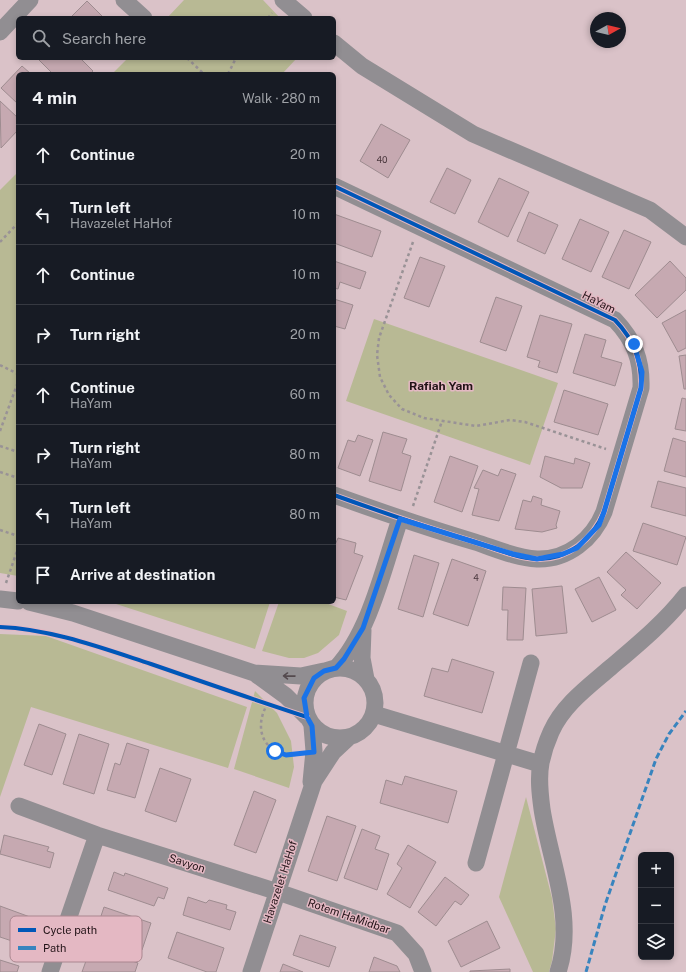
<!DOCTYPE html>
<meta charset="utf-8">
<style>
:root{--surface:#171b24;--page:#242831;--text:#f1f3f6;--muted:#9ea1a6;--line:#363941}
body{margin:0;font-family:"Public Sans",sans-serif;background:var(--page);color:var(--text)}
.controls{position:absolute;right:12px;bottom:12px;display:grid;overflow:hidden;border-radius:6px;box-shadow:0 2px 6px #0003}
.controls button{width:36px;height:36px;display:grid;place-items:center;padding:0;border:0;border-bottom:1px solid var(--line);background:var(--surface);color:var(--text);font:20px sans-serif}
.compass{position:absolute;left:590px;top:12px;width:36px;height:36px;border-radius:50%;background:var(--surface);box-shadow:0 2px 6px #0003;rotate:82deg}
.stop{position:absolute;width:12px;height:12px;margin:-9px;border:3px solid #1a73e8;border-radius:50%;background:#fff}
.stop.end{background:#1a73e8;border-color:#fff;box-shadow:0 1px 4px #0008}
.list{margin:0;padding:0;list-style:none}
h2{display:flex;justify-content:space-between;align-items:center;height:52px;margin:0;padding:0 16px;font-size:17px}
h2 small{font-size:13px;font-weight:400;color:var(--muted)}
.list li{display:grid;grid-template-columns:26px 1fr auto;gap:12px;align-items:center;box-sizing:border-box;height:60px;padding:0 16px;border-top:1px solid var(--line)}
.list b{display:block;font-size:15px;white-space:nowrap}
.list p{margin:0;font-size:13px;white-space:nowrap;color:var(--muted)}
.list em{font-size:13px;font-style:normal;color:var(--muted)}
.icon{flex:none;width:22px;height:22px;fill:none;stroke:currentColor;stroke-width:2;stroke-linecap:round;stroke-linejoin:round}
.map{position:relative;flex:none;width:686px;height:972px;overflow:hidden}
.search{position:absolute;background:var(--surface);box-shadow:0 2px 6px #0003;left:16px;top:16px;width:320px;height:44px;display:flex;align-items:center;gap:10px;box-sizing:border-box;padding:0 14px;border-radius:6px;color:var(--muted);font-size:15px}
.panel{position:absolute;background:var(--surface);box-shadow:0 2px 6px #0003;left:16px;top:72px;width:320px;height:532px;border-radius:6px}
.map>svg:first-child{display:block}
.green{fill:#b8b994}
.building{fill:#c6a9b1;stroke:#9e8c90}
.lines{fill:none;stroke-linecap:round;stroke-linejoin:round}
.path{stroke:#999296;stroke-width:2.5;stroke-dasharray:3 3;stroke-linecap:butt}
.minor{stroke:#918e92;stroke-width:17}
.quiet{stroke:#3884be;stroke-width:3;stroke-dasharray:6 3;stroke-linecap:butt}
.cycleway-casing{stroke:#e4b8c3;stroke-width:6}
.cycleway{stroke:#0057b8;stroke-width:4}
.oneway{stroke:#544a4e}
.route{stroke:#1a73e8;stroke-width:5}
.labels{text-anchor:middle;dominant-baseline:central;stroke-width:3;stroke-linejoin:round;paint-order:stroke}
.number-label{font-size:9px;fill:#4b383e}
.street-label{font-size:11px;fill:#221317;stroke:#e4b8c3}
.neighbourhood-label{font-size:12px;font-weight:bold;fill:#221317;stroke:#e4b8c3}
.key{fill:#e4b8c3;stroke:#aa868f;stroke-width:1}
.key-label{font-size:11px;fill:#221317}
</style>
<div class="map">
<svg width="686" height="972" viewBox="0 0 686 972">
<rect width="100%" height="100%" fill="#dac2c8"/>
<path class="green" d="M184,0H263L280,18H167Z
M128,58H297L282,74H112Z
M18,172V576L0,573V190Z
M374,319L558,383L530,465L346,401Z
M110,602H270L255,649Z
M279,602H323L347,611L339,635L318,653L304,658H289L262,651Z
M0,634L46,636L247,707L228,768L31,707L0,797Z
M255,691L277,713L291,741L294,767L289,788L234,769Z
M526,797L552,898L556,929L552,961L549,972H533L499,897Z"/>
<path class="building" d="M87,1L104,18H70Z
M37,58H80L93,71L90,74H53Z
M22,66L31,74H18V104L1,88Z
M0,101L18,118V130L1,148Z
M381,124L410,140L388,178L360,161Z
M447,168L471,180L455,214L430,202Z
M499,178L529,192L508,237L478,222Z
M529,212L558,225L545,254L517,241Z
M334,214L381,231L372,257L334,243Z
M580,219L609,232L591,272L562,259Z
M624,230L651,242L629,289L602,277Z
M420,257L445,266L429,307L404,298Z
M334,261L366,272L360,289L340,282L338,289L334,288Z
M670,261L686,278V290L657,318L635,295Z
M496,297L522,306L506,351L480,342Z
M334,299L353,305L345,329L334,326Z
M686,310V348L678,352L662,323Z
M540,315L572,324L557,373L538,367L540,361L527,357Z
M585,334L606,340L601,357L622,363L615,386L573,373Z
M686,355V389H684L679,356Z
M564,390L608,404L598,435L554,422Z
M682,398L686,399V431L675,429Z
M383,432L407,439L402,453L411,456L401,491L369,481Z
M358,435L373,440L360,476L338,468L348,440L355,442Z
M673,438L686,442V477L664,471Z
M450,456L478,466L462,512L434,502Z
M545,456L574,464L575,458L590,463L582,488H561L540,477Z
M501,469L516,474L499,521L472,515L479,489L474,488L483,470L498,476Z
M658,481L686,488V516L651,507Z
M533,496L542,499L541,505L560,511L556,525L557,528L542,532L515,529L523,500L531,502Z
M643,523L686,537L677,565L633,551Z
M338,538L356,543L354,553L363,556L346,600L334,597V547Z
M626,552L661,583L637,609L621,595L626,590L607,572Z
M414,555L439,563L423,617L398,609Z
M452,559L486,571L468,626L433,614Z
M599,577L616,610L592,622L575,589Z
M562,586L567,633L536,636L532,589Z
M503,587L526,588L523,640H507L508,610H502Z
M452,659L494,672L482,713L424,696L432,668L448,672Z
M39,724L66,734L52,775L24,765Z
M79,734L109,744L94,794L63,784Z
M127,743L149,750L135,798L107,790L115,763L120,765Z
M160,768L191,779L176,822L145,811Z
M405,776L457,791L448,823L380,803L386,780L402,785Z
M254,791L276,800L256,853L234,845Z
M327,816L356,826L337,881L308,871Z
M362,829L380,836L375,849L389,854L377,890L344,878Z
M4,835L49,847L47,851L54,853L50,868L0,854Z
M408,845L436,862L410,908L387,894L402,868L397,864Z
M114,872L124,876L125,873L168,888L164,899L158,897L154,906L108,890Z
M445,877L469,895L461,905L455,901L436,926L418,912Z
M188,897L206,903L209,900L227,905L226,909L236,912L230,930L183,915Z
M0,906L30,917L21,944L0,937Z
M104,907L151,923L142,950L95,934Z
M487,921L500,948L461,967L448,941Z
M177,932L224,948L216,972H207L168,958Z
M300,935L336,947L329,967L293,955Z
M91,947L138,963L135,972H82Z
M374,957L397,966L400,972H369Z
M0,960L19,966L17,972H0Z
M283,964L303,972H280Z
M510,969V972H470V971Z"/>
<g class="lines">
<path class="path" d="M268,18L272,13
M187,58L204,74
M228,74L236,58
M0,242L18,223
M413,242L379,338L377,355L380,377L389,395L402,409L424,418L476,426L510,420L525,422L606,449
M0,365L18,374
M0,431L18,382
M0,446L18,452
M0,472L18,478
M413,506L442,421
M0,530L18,536
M6,583L18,548
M268,703C252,729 264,756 296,755"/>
<path class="minor" d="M124,0L144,18
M283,0L304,18
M0,32L30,0
M334,43L362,66L473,134L650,210L686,237
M334,186L615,320C634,340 642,360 641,388L604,512C593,539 568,560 537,559C516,558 494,548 475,542C428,528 381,512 334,495
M0,599L18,601
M29,602L73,613L254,673L301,676L324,671
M363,630L362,658L366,679
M305 703a35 35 0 1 1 70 0a35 35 0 1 1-70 0Z
M336,668C370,632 384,566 400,519
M257,675L286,696L307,717
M374,714L540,764
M311,782L314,751L312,726
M19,806L97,835L278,892L397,933L416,954L423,972
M476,863L531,663
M50,972L97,835
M251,972L314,781L333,752L348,738
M558,972C576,918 550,862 542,809C540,794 538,778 541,763C543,753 547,741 551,732C563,705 588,687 610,668C637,645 664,623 686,595"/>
<path class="quiet" d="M586,972L605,905L656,759L669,734L686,711"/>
<g class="cycleway-casing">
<path id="cycleway" d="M334,186L615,320C634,340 642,360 641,388L604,512C593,539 568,560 537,559C516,558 494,548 475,542C428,528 381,512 334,495
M0,627C51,629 102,648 151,664C203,682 255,700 307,717"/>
</g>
<use href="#cycleway" class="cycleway"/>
</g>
<defs><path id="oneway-shaft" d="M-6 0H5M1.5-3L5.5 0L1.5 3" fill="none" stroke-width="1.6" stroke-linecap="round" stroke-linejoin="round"/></defs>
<use class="oneway" href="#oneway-shaft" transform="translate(289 676) rotate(-179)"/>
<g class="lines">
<path class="route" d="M275,751L286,755L314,752L312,726L307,717L304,698L314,678L324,671L336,668L344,659L363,628L400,519L513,554L537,559L563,554L577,548L599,525L604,512L641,388L642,372L634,344"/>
</g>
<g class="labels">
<g class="number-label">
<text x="382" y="159">40</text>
<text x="476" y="577">4</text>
</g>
<g class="street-label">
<text transform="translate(599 302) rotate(27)">HaYam</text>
<text transform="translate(187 863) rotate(18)">Savyon</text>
<text transform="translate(280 882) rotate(-72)">Havazelet HaHof</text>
<text transform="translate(349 916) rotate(19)">Rotem HaMidbar</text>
</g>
<g class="neighbourhood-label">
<text x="441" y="386">Rafiah Yam</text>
</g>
</g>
<rect x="10" y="916" width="132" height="46" rx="6" class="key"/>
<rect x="18" y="928" width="18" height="4" fill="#0057b8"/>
<rect x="18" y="946" width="18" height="4" fill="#3884be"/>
<g class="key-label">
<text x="43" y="934">Cycle path</text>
<text x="43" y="952">Path</text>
</g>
</svg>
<div class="controls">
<button>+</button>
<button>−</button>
<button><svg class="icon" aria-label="layers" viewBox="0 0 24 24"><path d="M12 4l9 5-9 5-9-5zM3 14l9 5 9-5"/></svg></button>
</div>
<svg class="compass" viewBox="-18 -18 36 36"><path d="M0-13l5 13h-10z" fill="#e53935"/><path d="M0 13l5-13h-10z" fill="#9ea1a6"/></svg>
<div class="stop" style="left:275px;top:751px"></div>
<div class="stop end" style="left:634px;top:344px"></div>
<div class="search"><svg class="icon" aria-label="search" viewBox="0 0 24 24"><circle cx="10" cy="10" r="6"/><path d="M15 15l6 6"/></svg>Search here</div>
<section class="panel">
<h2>4 min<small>Walk · 280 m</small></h2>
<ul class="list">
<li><svg class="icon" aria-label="ahead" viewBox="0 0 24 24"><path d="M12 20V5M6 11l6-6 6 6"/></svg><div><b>Continue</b></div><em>20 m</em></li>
<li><svg class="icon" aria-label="left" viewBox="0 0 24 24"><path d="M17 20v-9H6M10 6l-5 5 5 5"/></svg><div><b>Turn left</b><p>Havazelet HaHof</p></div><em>10 m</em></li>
<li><svg class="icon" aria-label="ahead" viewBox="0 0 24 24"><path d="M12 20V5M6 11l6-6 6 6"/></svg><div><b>Continue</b></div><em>10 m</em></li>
<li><svg class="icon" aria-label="right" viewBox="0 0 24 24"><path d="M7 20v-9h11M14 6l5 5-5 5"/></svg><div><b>Turn right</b></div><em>20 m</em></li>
<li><svg class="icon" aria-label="ahead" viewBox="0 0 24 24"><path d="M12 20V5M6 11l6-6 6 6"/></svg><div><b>Continue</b><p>HaYam</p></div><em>60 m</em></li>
<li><svg class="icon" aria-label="right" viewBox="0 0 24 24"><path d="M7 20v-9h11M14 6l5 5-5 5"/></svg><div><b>Turn right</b><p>HaYam</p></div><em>80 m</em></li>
<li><svg class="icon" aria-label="left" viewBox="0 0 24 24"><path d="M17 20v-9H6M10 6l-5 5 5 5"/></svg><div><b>Turn left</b><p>HaYam</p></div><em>80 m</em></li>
<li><svg class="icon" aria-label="arrive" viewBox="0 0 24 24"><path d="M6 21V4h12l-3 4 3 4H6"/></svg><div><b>Arrive at destination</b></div></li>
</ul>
</section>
</div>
